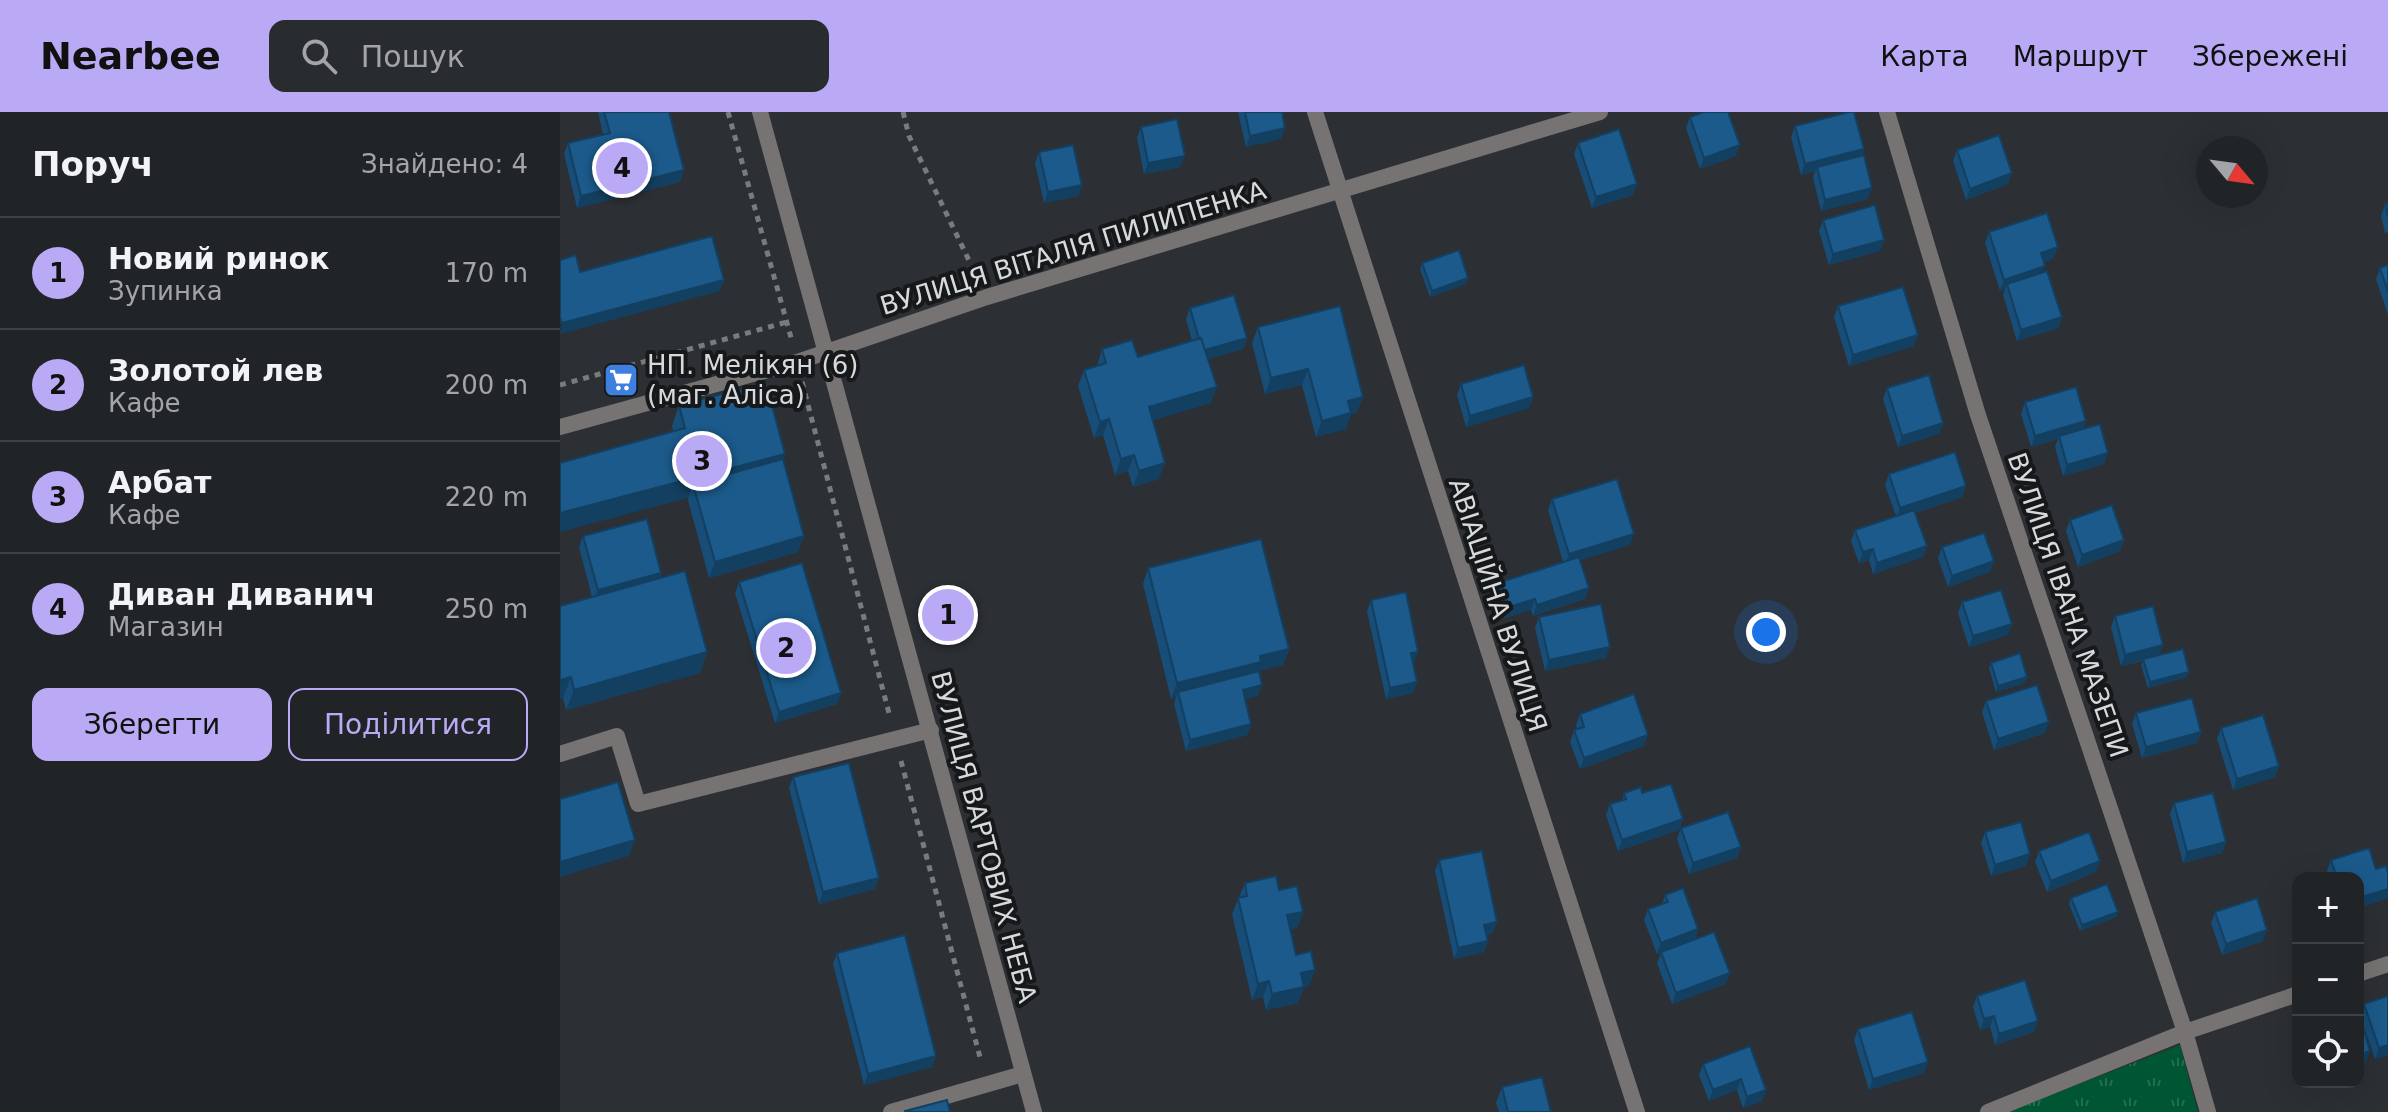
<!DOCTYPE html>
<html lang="uk">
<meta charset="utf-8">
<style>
:root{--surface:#212427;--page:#292c2f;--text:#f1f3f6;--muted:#a2a4a7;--line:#3e4144;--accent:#baaaf6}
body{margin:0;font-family:"DejaVu Sans",sans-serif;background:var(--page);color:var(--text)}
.controls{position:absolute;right:24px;bottom:24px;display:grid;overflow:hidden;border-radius:16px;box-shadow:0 8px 32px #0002}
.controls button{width:72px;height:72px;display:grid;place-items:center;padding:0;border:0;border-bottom:2px solid var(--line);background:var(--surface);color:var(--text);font:40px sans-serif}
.compass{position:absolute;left:1636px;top:24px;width:72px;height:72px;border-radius:50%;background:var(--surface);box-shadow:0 8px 32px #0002;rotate:119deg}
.you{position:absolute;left:1206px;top:520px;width:28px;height:28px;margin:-20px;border:6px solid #fff;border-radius:50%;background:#1a73e8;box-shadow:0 0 0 12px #1a73e833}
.badge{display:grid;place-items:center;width:52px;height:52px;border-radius:50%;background:var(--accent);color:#111;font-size:26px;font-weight:700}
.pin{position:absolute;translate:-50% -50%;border:4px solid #fff;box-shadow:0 2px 8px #0006}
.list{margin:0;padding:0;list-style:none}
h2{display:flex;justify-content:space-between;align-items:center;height:104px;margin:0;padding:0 32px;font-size:34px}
h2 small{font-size:26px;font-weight:400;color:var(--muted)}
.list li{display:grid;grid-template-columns:52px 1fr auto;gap:24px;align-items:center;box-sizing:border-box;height:112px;padding:0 32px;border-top:2px solid var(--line)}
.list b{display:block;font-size:30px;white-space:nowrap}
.list p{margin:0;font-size:26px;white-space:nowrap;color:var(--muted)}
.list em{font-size:26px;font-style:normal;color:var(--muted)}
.actions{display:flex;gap:16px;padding:24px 32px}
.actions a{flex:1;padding:18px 0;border:2px solid var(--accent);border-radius:16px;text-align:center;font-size:28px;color:var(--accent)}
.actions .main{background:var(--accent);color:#111}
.icon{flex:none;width:44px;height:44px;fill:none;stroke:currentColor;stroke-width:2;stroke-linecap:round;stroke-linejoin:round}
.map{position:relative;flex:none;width:1828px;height:1000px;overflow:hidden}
header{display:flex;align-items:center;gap:48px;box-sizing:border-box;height:112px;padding:0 40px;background:var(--accent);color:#111}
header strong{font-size:38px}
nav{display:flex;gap:44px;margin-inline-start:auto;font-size:28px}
.search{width:560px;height:72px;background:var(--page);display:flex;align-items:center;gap:20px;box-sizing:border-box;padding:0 28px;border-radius:16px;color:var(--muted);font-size:30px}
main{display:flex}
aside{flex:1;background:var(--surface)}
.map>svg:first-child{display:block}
.grass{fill:url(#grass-tufts)}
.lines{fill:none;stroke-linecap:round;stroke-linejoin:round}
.path{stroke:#787c7f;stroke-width:5;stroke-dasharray:6 6;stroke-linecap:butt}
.service{stroke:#767372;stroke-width:16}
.minor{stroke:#767372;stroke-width:16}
.tertiary{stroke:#767372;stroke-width:16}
.wall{fill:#174d77}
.shaded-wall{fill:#133f61}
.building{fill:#1b5a8a;stroke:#133f61;stroke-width:2}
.labels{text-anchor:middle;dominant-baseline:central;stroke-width:8;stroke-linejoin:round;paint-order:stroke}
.street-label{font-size:26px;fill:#d7dadd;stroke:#16181a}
.poi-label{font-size:26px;fill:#d7dadd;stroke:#16181a;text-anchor:start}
</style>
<header>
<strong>Nearbee</strong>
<div class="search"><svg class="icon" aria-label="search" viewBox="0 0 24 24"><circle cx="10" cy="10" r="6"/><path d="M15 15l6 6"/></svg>Пошук</div>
<nav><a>Карта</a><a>Маршрут</a><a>Збережені</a></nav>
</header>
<main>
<aside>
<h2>Поруч<small>Знайдено: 4</small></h2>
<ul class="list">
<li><span class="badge">1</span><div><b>Новий ринок</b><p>Зупинка</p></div><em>170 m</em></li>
<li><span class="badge">2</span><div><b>Золотой лев</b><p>Кафе</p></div><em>200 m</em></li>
<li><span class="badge">3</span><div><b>Арбат</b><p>Кафе</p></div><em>220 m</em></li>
<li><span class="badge">4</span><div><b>Диван Диванич</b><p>Магазин</p></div><em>250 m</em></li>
</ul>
<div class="actions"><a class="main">Зберегти</a><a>Поділитися</a></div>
</aside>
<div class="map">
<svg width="1828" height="1000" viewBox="0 0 1828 1000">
<defs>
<pattern id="grass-tufts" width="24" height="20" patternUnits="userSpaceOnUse" patternTransform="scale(2)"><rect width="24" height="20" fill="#053"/><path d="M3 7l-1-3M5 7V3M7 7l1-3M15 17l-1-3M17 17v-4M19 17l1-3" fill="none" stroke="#246d50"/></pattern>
</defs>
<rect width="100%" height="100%" fill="#2c3034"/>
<path class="grass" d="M1620,933L1638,1000H1447Z"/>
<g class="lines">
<path class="path" d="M168,0L232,229
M343,0L349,24L416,163
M242,270L330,605
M0,273L227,210
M341,649L421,949"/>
<path class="service" d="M0,642L57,624L78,692L371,618
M331,1000L463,962"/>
<path class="minor" d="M755,0L1077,1000
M1327,0L1418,303L1625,920L1648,1000
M1798,862L1828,852
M1428,1000L1625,920L1738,882"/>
<path class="tertiary" d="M200,0L474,1000
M0,315L237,250L427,185L1040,0"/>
</g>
<path class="wall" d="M38,0H109L124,58L120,70L17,96L4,42L8,31L43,22Z
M678,0H722L721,27L686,35Z
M1130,5L1176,44L1140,57L1126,16Z
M1235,14L1304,37L1302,43L1308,87L1261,99L1253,66L1255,59L1241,63L1231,25Z
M581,15L620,55L584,62L577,26Z
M1018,31L1073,83L1032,96L1014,42Z
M1397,38L1452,61L1448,72L1406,88L1393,49Z
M479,40L522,73L518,84L484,91L475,51Z
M1825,92H1828V120L1825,121L1821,104Z
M1263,108L1324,128L1320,139L1269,153L1259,119Z
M1429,120L1494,146L1484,150L1483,160L1502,205L1498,216L1457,229L1443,183L1445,177L1440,179L1425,131Z
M862,151L906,172L870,185L860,157Z
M1828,153V203L1816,167L1820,156Z
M780,194L797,301L791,302L786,317L756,325L742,273L705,282L692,231L698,215Z
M1278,194L1354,234L1289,254L1274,205Z
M630,196L687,226L683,237L648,247L651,291L593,308L599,367L573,375L568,359L555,363L543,323L534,326L518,274L524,258L537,254L542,237L578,245L632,229L626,207Z
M901,272L973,285L969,296L906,315L897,283Z
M1327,276L1383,311L1379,322L1338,335L1323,287Z
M1465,290L1523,317L1548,341L1544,352L1503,364L1495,335L1498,327L1471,335L1461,302Z
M119,293L223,348L238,440L149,466L128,388V386L112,314Z
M1329,362L1406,374L1402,385L1355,401L1363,445L1313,462L1309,448L1299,451L1291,429L1295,418L1336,404L1325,373Z
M992,387L1070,433L1020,448L1029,476L1025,487L973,504L971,498L945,506L937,481L941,470L1003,450L988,398Z
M1510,408L1564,428L1560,439L1518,455L1506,419Z
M23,424L101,461L100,466L147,540L140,561L6,598L3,586L0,587V494L32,485L19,435Z
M1382,435L1434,449L1430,460L1388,475L1378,446Z
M588,456L729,537L723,553L698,559V584L685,587L691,612L687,623L626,639L614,592L616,585L611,587L583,472Z
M179,470L277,592L215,611L175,481Z
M811,488L854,551H853L857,570L853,581L826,587L807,499Z
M1402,490L1448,523L1409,535L1398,501Z
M1555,504L1600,543L1627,565L1588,576L1581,553L1583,549L1561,554L1551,515Z
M979,505L1046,546L985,559L975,516Z
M1431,551L1465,571L1436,580L1429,556Z
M1426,589L1485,621L1434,638L1422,600Z
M1576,601L1641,620L1637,631L1582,646L1572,612Z
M1020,602L1084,634L1020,657L1010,630L1014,618L1017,617L1016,613Z
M1661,616L1719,654L1715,665L1673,678L1657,627Z
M233,665L315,777L259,792L229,676Z
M1064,681H1082L1123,707L1119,718L1058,739L1046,703L1050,692L1062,688Z
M1614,691L1666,730L1662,741L1623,751L1610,702Z
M1121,716L1181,735L1177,746L1129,762L1117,727Z
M1425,720L1470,742L1466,754L1431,764L1421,731Z
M1479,739L1536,760L1487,780L1475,750Z
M879,748L933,821L926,823L928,829L924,840L894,847L875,759Z
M1771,748L1816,757L1828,761V786L1798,796V766H1769L1767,759Z
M685,771L719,778L743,800L737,816L730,817L736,843L749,874L744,875L738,891L706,898L703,885L692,888L672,802Z
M1105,783L1138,817L1135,827L1170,861L1165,872L1112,892L1097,851L1101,841L1097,842L1084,808L1088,797L1102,792Z
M1511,786L1558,800L1556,805L1520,819L1509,792Z
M1655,800L1703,829L1662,843L1651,811Z
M277,841L376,944L372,955L304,973L273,852Z
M1417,884L1474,920L1435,933L1430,915L1420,918L1413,895Z
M1828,884V943L1815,947L1800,904L1804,892Z
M1298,917L1364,961L1309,978L1294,928Z
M1143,952L1206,978L1202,989L1183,996L1177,978L1149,989L1139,963Z
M942,975L991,1000H939L936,991Z"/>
<path class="shaded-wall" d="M725,16L721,27L686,35L690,24Z
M1180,33L1176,44L1140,57L1144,46Z
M1304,37L1300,48L1257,55L1255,59L1241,63L1245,52Z
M625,44L620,55L584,62L588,51Z
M124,58L120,70L17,96L21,84Z
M1452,61L1448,72L1406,88L1410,77Z
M1077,72L1073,83L1032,96L1036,85Z
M522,73L518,84L484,91L488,80Z
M1312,76L1308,87L1261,99L1265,88Z
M1324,128L1320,139L1269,153L1273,142Z
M1498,135L1494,146L1477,152L1481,141Z
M1485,154L1481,165L1447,172L1445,177L1440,179L1444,168Z
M908,166L906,172L870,185L872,179Z
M164,168L160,179L0,222L2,211Z
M1502,205L1498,216L1457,229L1461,218Z
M1358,223L1354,234L1289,254L1293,243Z
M687,226L683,237L638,250L642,239Z
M748,257L742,273L705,282L711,266Z
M657,275L651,291L583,311L589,295Z
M803,285L797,301L791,302L786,317L756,325L762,309L788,289Z
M973,285L969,296L906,315L910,304Z
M549,307L543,323L534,326L540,310Z
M1526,309L1522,320L1499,324L1498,327L1471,335L1475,324Z
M1383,311L1379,322L1338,335L1342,324Z
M1548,341L1544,352L1503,364L1507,353Z
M225,342L217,363L133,372L128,386L0,420V401Z
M574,343L568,359L555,363L561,347Z
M605,351L599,367L573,375L579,359Z
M1406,374L1402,385L1336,407L1340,396Z
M1074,422L1070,433L1005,453L1009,442Z
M244,424L238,440L149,466L155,450Z
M1564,428L1560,439L1518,455L1522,443Z
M1367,434L1363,445L1313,462L1317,451Z
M1313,437L1309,448L1299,451L1303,440Z
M1434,449L1430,460L1388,475L1392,464Z
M101,461L97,472L34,489L38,478Z
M1029,476L1025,487L973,504L977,493Z
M975,487L971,498L945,506L949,495Z
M1452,512L1448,523L1409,535L1413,524Z
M1603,533L1599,544L1561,554L1565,543Z
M1050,535L1046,546L985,559L989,548Z
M729,537L723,553L618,580L616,585L611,587L617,571L700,544Z
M147,540L140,561L6,598L14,578Z
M858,540L854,551L847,552L851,541Z
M1629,560L1627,565L1588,576L1590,570Z
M11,565L3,586L0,587V568Z
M1467,565L1465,571L1436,580L1438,574Z
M857,570L853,581L826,587L830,576Z
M702,573L698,584L679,589L683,578Z
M281,581L277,592L215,611L219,600Z
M1489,610L1485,621L1434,638L1438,627Z
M691,612L687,623L626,639L630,628Z
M1641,620L1637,631L1582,646L1586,635Z
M1088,623L1084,634L1020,657L1024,646Z
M1719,654L1715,665L1673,678L1677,667Z
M1123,707L1119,718L1058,739L1062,728Z
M75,728L69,744L0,765V750Z
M1666,730L1662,741L1623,751L1627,740Z
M1181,735L1177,746L1129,762L1133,751Z
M1470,742L1466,754L1431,764L1435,753Z
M1540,749L1536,760L1487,780L1491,769Z
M319,766L315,777L259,792L263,780Z
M1828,777V786L1798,796V786Z
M743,800L737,816L721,819L727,803Z
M1558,800L1556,805L1520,819L1522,813Z
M937,810L933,821L920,824L924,813Z
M1138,817L1134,828L1097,842L1101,831Z
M1707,818L1703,829L1662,843L1666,832Z
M928,829L924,840L894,847L898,836Z
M755,858L749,874L735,877L741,861Z
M1170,861L1165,872L1112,892L1116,881Z
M709,869L703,885L692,888L698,872Z
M744,875L738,891L706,898L712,882Z
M1434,904L1430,915L1420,918L1424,907Z
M1478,909L1474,920L1435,933L1439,922Z
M1828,933V943L1815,947L1819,936Z
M1810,939L1806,950L1798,953V943Z
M376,944L372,955L304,973L308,962Z
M1368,950L1364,961L1309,978L1313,967Z
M1181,967L1177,978L1149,989L1153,978Z
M1206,978L1202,989L1183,996L1187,985Z"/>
<path class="building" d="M44,0H109L124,58L21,84L8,31L50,21Z
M685,0H722L725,16L690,24Z
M1144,0H1168L1180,33L1144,46L1130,5Z
M1289,0H1294L1304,37L1245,52L1235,14Z
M617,7L625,44L588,51L581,15Z
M1059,17L1077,72L1036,85L1018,31Z
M1439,23L1452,61L1410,77L1397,38Z
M513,33L522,73L488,80L479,40Z
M1304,43L1312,76L1265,88L1257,55Z
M1825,92H1828V105Z
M1315,93L1324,128L1273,142L1263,108Z
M1487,101L1498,135L1481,141L1485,154L1444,168L1429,120Z
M152,124L164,168L2,211L0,205V148L16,143L20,160Z
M899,138L908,166L872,179L862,151Z
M1828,153V180L1820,156Z
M1487,159L1502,205L1461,218L1447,172Z
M1343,175L1358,223L1293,243L1278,194Z
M674,183L687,226L645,238L641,226L639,227L630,196Z
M780,194L803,285L788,289L791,301L762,309L748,257L711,266L698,215Z
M641,226L657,275L589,295L605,351L579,359L574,343L561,347L549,307L540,310L524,258L546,251L542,237L572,228L578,245Z
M964,253L973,285L910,304L901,272Z
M1369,263L1383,311L1342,324L1327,276Z
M206,271L225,342L0,401V351L125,316L119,293Z
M1516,275L1526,309L1475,324L1465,290Z
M1540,312L1548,341L1507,353L1499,324Z
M1395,340L1406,374L1340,396L1329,362Z
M223,347L244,424L155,450L133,372Z
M1057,367L1074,422L1009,442L992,387Z
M1552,393L1564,428L1522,443L1510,408Z
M1354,398L1367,434L1317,451L1313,437L1303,440L1295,418Z
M87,407L101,461L38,478L23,424Z
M1424,421L1434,449L1392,464L1382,435Z
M701,427L729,537L700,544L701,550L617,571L588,456Z
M1019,445L1029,476L977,493L975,487L949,495L941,470Z
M242,451L281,581L219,600L179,470Z
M125,459L147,540L14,578L11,565L0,568V494Z
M1441,478L1452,512L1413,524L1402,490Z
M846,480L858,540L851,541L857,570L830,576L811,488Z
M1041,492L1050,535L989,548L979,505Z
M1593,494L1603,533L1565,543L1555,504Z
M1623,537L1629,560L1590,570L1583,547Z
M1460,541L1467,565L1438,574L1431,551Z
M699,559L702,573L683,578L691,612L630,628L618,580Z
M1477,573L1489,610L1438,627L1426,589Z
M1074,582L1088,623L1024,646L1014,618L1024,615L1020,602Z
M1632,586L1641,620L1586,635L1576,601Z
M1703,603L1719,654L1677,667L1661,616Z
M289,651L319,766L263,780L233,665Z
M58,670L75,728L0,750V687Z
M1111,672L1123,707L1062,728L1050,692L1066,687L1064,681L1081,675L1082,681Z
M1653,681L1666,730L1627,740L1614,691Z
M1168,700L1181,735L1133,751L1121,716Z
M1461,710L1470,742L1435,753L1425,720Z
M1529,720L1540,749L1491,769L1479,739Z
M1809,736L1816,757L1826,754L1828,761V777L1798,786V766H1777L1771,748Z
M922,739L937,810L924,813L928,829L898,836L879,748Z
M716,764L719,778L737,774L743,800L727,803L736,843L751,839L755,858L741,861L744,875L712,882L709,869L698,872L678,786L687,784L685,771Z
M1547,772L1558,800L1522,813L1511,786Z
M1123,776L1138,817L1101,831L1088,797L1108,790L1105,783Z
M1697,786L1707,818L1666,832L1655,800Z
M1154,820L1170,861L1116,881L1101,840Z
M345,823L376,944L308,962L277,841Z
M1465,868L1478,909L1439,922L1434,904L1424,907L1417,884Z
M1828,884V933L1819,936L1804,892Z
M1352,900L1368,950L1313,967L1298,917Z
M1799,901L1810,939L1798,943V902Z
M1190,934L1206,978L1187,985L1181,967L1153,978L1143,952Z
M982,965L991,1000H948L942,975Z
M387,988L390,1000H345V999Z"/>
<defs>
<g id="supermarket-square" transform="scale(1.8)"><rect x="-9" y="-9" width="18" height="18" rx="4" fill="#3f7fe0" stroke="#16181a"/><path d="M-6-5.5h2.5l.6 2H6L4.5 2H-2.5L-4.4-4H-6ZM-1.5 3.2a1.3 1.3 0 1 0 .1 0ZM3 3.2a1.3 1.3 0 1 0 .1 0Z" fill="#fff"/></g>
</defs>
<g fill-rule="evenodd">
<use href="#supermarket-square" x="61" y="268"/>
</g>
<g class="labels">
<g class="street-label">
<text transform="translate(513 136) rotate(-17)">ВУЛИЦЯ ВІТАЛІЯ ПИЛИПЕНКА</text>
<text transform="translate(938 493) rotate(72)">АВІАЦІЙНА ВУЛИЦЯ</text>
<text transform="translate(1508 493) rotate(71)">ВУЛИЦЯ ІВАНА МАЗЕПИ</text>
<text transform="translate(424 725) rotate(75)">ВУЛИЦЯ ВАРТОВИХ НЕБА</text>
</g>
<g class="poi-label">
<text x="87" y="253">НП. Мелікян (6)<tspan x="87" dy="30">(маг. Аліса)</tspan></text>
</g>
</g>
</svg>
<div class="controls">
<button>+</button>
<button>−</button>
<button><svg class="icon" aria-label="locate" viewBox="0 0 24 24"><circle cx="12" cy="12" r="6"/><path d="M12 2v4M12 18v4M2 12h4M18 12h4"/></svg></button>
</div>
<svg class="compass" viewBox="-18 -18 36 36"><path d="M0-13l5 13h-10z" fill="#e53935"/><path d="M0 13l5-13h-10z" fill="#a2a4a7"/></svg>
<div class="you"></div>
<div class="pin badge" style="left:388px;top:503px">1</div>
<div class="pin badge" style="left:226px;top:536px">2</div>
<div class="pin badge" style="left:142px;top:349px">3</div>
<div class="pin badge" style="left:62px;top:56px">4</div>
</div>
</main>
